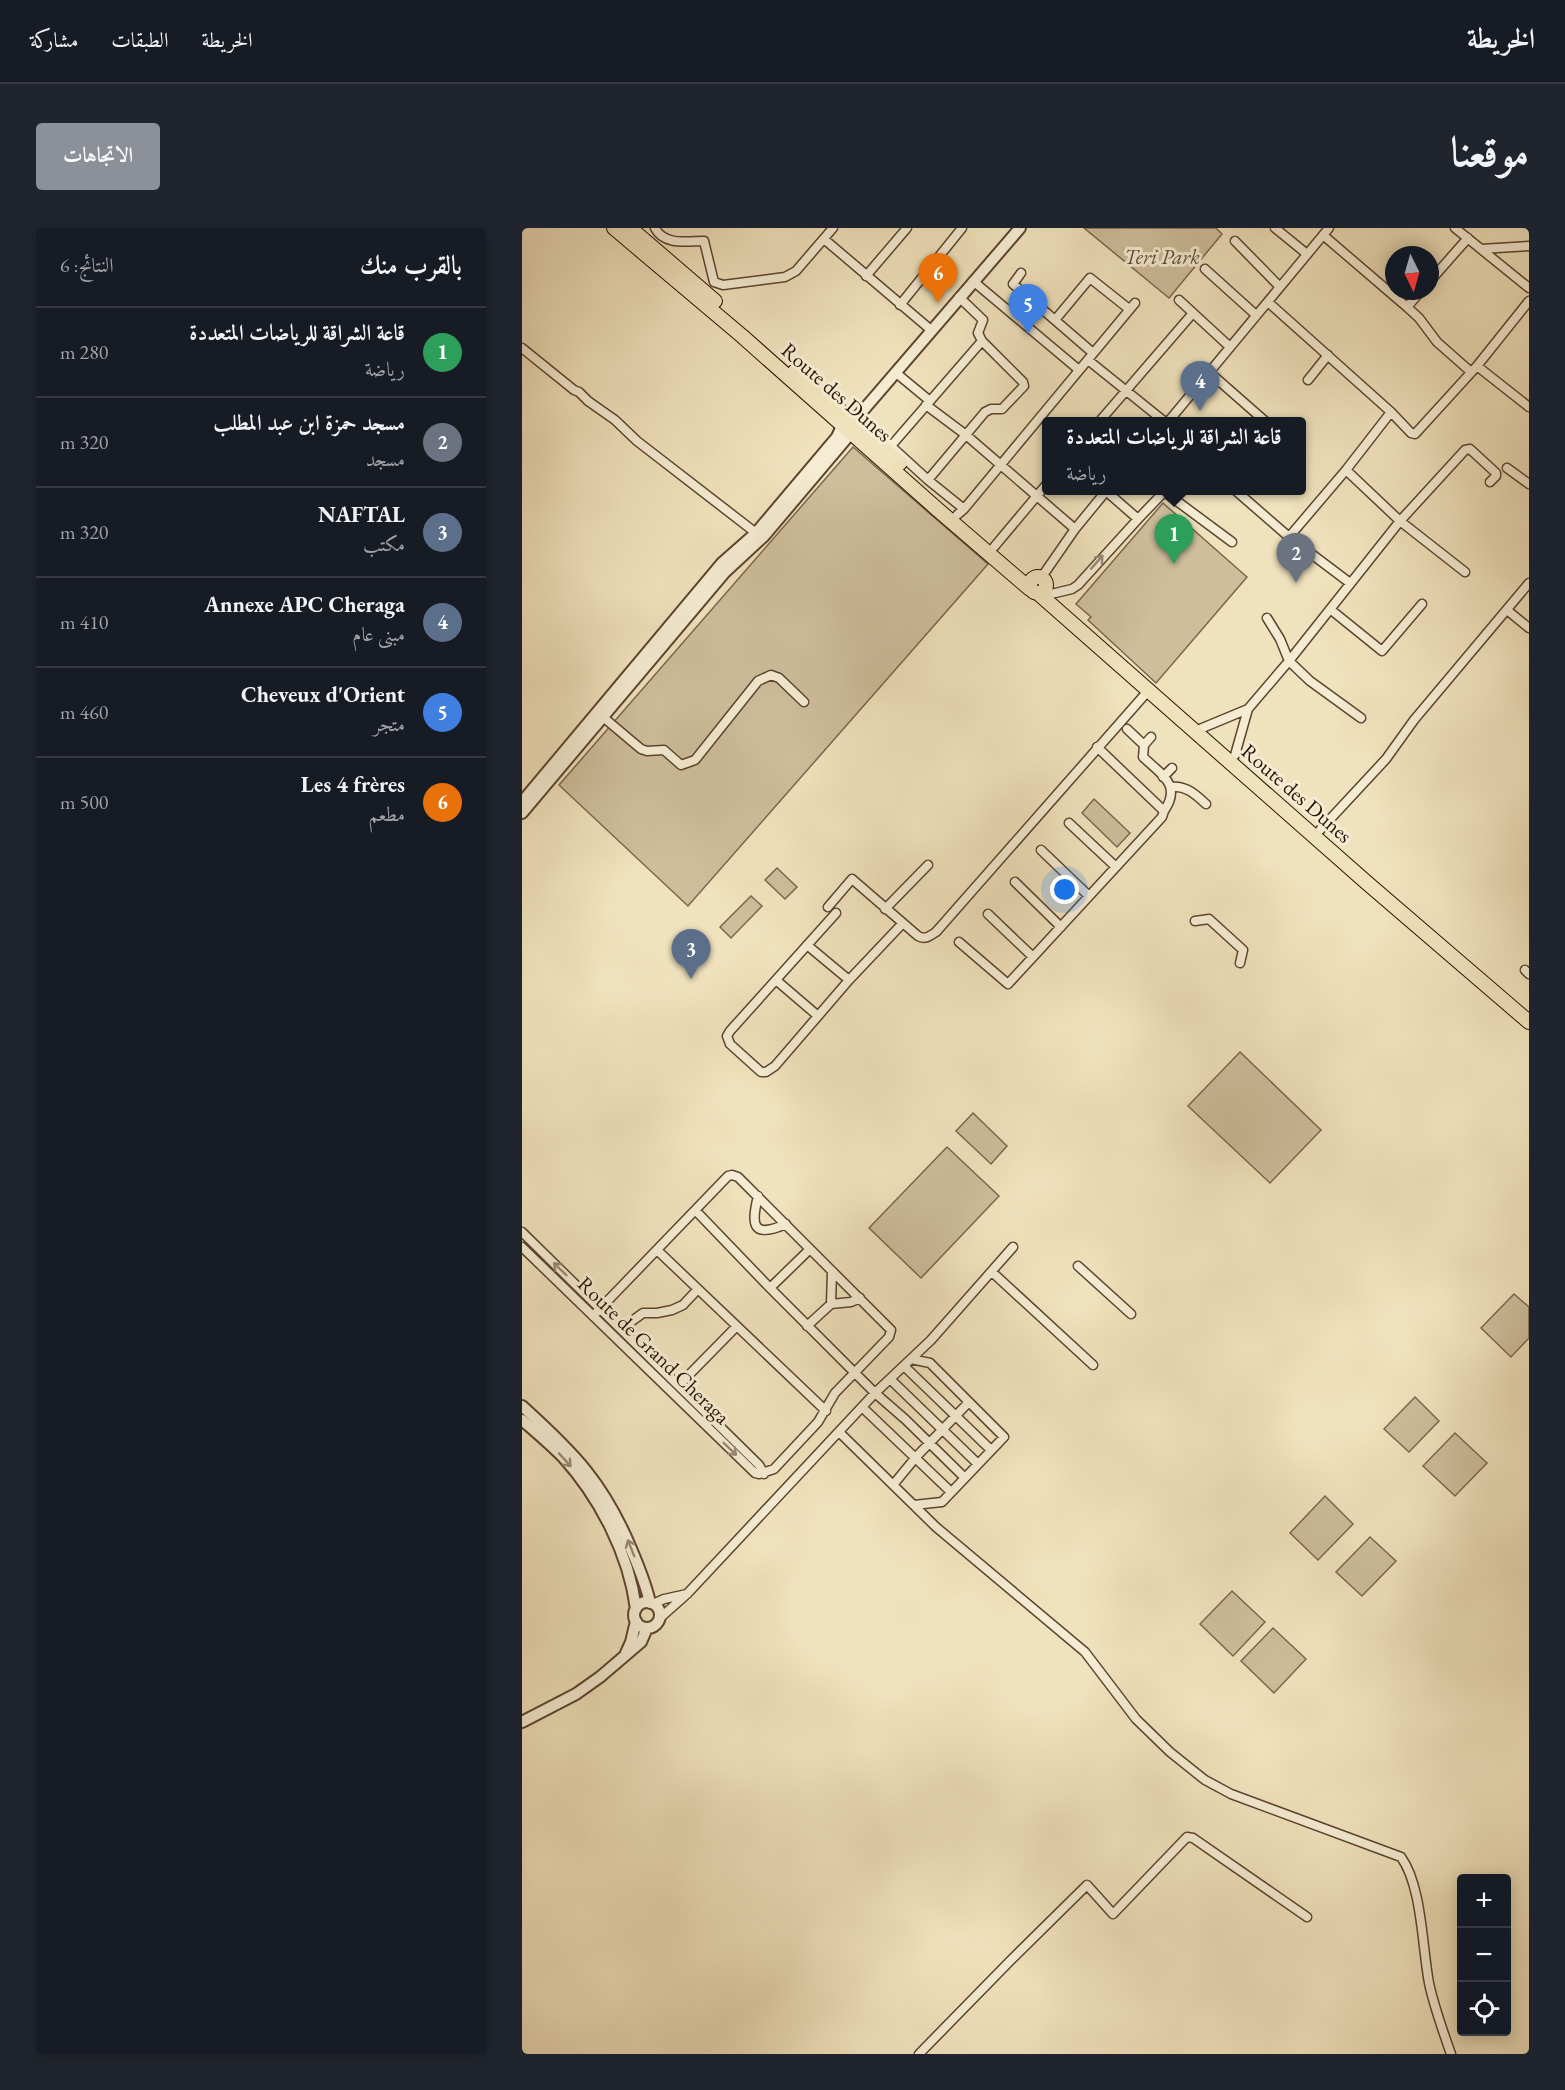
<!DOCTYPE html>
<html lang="ar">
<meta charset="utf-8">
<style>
:root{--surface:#171b24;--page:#20242c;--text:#f1f3f6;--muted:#9ea1a6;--line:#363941;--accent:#8c9099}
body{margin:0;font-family:"EB Garamond",Amiri,serif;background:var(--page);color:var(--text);direction:rtl}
.controls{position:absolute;right:18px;bottom:18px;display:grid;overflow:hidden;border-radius:6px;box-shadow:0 3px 15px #0003}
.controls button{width:54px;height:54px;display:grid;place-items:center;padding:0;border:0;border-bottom:2px solid var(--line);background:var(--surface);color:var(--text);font:30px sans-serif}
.compass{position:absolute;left:863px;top:18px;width:54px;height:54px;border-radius:50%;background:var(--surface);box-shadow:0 3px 15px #0003;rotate:175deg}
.you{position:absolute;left:543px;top:662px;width:21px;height:21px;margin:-15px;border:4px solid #fff;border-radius:50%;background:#1a73e8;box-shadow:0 0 0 9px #1a73e833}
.badge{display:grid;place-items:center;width:39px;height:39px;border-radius:50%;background:var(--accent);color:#fff;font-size:20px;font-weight:700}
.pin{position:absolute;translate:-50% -50px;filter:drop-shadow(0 2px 3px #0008)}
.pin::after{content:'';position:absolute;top:32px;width:21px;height:18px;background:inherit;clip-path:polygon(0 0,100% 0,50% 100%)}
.popup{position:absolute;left:520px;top:189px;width:264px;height:78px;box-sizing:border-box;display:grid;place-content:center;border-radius:6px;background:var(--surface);filter:drop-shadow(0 2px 4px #0005);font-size:20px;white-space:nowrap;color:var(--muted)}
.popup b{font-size:22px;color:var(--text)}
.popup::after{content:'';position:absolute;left:50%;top:100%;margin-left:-12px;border:12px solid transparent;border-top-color:var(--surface)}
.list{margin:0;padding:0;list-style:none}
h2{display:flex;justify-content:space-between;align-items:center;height:78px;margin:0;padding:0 24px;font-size:26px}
h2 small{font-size:20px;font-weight:400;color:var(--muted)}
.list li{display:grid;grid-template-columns:39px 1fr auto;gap:18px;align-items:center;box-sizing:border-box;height:90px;padding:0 24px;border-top:2px solid var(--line)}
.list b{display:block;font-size:22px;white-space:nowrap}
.list p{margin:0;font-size:20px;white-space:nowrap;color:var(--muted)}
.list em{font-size:20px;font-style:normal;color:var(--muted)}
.icon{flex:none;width:33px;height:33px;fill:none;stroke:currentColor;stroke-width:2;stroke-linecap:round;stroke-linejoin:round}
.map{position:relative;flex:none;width:1007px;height:1826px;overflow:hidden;direction:ltr;border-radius:6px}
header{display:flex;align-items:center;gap:36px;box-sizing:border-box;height:84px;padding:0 30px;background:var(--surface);border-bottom:2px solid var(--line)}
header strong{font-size:28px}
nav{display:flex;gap:33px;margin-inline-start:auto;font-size:21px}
.intro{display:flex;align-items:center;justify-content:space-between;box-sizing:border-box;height:144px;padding:0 36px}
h1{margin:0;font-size:42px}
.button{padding:15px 27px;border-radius:6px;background:var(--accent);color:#fff;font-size:21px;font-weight:700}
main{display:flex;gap:36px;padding:0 36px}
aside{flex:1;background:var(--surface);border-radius:6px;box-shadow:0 3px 15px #0003}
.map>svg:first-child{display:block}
.green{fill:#cebe9c;stroke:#7c664e;stroke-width:1.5}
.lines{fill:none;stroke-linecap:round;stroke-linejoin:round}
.minor-casing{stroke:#5c442f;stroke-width:11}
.tertiary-casing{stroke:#5c442f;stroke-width:14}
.primary-casing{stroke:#2a0f00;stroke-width:16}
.minor{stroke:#f5ecd3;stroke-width:8}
.tertiary{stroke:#f5ecd3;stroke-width:10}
.primary{stroke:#f0e2bc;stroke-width:14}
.oneway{stroke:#9a8974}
.labels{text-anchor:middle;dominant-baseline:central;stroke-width:6;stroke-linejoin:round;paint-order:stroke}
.park-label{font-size:21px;font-style:italic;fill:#634c37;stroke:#f5ecd3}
.street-label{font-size:21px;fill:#2a0f00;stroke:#f5ecd3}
</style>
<header>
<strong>الخريطة</strong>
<nav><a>الخريطة</a><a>الطبقات</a><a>مشاركة</a></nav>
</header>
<div class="intro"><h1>موقعنا</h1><a class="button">الاتجاهات</a></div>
<main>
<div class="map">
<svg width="1007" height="1826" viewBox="0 0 1007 1826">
<rect width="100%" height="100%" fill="#f0e2bc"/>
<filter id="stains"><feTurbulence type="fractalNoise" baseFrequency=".00333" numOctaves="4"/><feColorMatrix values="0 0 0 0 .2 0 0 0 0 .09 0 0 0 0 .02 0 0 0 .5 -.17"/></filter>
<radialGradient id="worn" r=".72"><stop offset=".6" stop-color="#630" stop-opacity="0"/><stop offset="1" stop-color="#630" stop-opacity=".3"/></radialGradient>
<path class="green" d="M562,0H694L700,6L647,70Z
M331,219L466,336L166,678L37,557Z
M641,275L725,349L634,455L566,392L569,389L554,376Z
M572,571L608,605L595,619L560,585Z
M255,640L275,659L263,671L243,652Z
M229,668L240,678L209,710L198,699Z
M718,824L799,902L748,955L666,878Z
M451,885L485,918L469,936L434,903Z
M425,919L477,968L399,1050L347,1000Z
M992,1066L1007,1079V1110L989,1129L959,1100Z
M893,1169L917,1193L887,1224L862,1201Z
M933,1205L965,1235L933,1268L901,1238Z
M803,1268L831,1296L796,1332L768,1305Z
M848,1309L874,1333L840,1368L814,1344Z
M710,1363L743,1394L711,1428L678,1396Z
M751,1400L784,1431L752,1465L719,1433Z"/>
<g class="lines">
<g class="minor-casing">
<path id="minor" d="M133,0C142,18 166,13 182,13L192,54L201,57L263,49L274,43L311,0
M753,0L785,26
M933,0L1007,60
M801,7L885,79L897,90L915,114L949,144
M302,11L409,102
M713,13L758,59
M959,21L1007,18
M683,41L734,87
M499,45L491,56L571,125
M344,48L385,0
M451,53L557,142
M908,53L946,10
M657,72L708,119
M746,74L869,184L889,205L893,206L955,138L1007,73
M378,77L440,0
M885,79L899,63
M533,92L568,50L607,81
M0,120L52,162L57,164L66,173L93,192L115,213L234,305
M566,132L643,194
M955,138L1007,179
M373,144L408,173
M687,144L744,194
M786,152L806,127
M404,177L444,207L553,301
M336,188L406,252L442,281L435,287
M577,194L671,85
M646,194L807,0
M369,218L460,113
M985,240L1007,256
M824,242L878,293L943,344
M406,252L463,184L469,181H480L502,158L501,154L460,113L456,105L461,92L437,69
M713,262L767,309L828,355
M584,263L616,291L640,266L644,265L710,314
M442,281L613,75
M767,309L824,242L869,184
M472,319L524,257
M519,350L553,301L585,262
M529,366L550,361L556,357L616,291
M808,381L860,423L900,376
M985,382L1007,400
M745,390L758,411L767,433L788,453L839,490
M81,489L119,521L125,523L142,522L159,537L173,532L236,453L249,447L257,450L282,474
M605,501L622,517L621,529C640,547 660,557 642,583
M673,503L726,481L767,433L878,293L943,222L948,221L974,245V248L968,254
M622,517L629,509
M713,527L726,481
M641,549L650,540
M649,559C664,557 674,567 684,576
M547,595L594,639
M798,602L864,531L892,492L1007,355
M519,622L567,668
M493,654L539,699
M306,679L330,651L396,708C403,712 408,708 414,704L626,463
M363,681L406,637
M314,685L208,803L205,808L208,816L239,844H244L253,838L327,752L380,696
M466,686L511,729
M673,693L687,691L721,722L718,735
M437,714L486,756L640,589L642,583L575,519
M285,717L327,752
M1003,742L1007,746
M254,752L296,788
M236,968C229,997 230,1011 264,996
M174,983L248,1060L353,1165L384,1192L442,1249
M0,1004L237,1237L242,1246
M0,1019L233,1245L237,1246L252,1241L296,1194L313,1165L367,1109L369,1102L216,949L210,947L206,948L71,1088
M135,1022L304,1183
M556,1038L609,1086
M470,1044L571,1137
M248,1060L288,1021
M309,1076L310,1043
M285,1098L309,1076L329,1074L338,1070
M99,1101L121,1085H135L150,1082L161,1077L176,1061
M389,1131L408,1135L482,1209L420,1274L392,1277
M382,1138L469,1222
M368,1151L456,1236
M157,1157L214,1099
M340,1179L429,1264
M317,1204L414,1299L563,1424L614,1491L648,1524L683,1552L709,1566L879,1629C900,1658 900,1718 907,1755C912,1779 921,1803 929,1826
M371,1257L394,1229L447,1174
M131,1376L142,1371L165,1366
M138,1390L165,1366L353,1165L409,1112L491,1019
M397,1826L489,1732L565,1657L591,1686L665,1609L671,1610L785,1689"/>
</g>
<g class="tertiary-casing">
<path id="tertiary" d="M332,193L498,0
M0,574L200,335L234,305L315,209L320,198
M0,585L203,344L242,308L329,205
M0,1178C53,1226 82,1255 110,1323C117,1340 124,1356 128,1375
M0,1192C14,1204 28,1216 41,1229C78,1270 107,1326 114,1381
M112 1387a13 13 0 1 1 26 0a13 13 0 1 1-26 0Z
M104,1425L109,1414L114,1393
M0,1494L54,1466L78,1449L119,1414L125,1400"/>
</g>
<g class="primary-casing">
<path id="primary" d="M92,0L220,108L415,281L508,361
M108,0L193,73
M273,143L378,235
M508 357a8 8 0 1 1 16 0a8 8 0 1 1-16 0Z
M517,366L844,654L1007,794"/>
</g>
<use href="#minor" class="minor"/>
<use href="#tertiary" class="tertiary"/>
<use href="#primary" class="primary"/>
</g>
<defs><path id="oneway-shaft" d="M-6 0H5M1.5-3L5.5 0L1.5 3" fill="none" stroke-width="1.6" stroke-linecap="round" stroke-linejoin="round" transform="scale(1.5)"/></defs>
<g class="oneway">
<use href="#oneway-shaft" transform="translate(575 334) rotate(-49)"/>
<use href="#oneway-shaft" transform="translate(38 1041) rotate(-136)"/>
<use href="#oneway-shaft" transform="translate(208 1221) rotate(44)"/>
<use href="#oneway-shaft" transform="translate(43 1232) rotate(48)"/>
<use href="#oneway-shaft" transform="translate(109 1320) rotate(-112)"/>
</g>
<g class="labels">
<g class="park-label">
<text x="640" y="28">Teri Park</text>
</g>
<g class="street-label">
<text transform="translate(315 164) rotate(41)">Route des Dunes</text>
<text transform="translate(775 565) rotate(41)">Route des Dunes</text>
<text transform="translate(132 1122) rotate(44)">Route de Grand Cheraga</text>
</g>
</g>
<rect width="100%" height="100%" filter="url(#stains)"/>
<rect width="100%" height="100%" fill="url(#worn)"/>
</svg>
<div class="controls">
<button>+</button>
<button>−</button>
<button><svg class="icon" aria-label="locate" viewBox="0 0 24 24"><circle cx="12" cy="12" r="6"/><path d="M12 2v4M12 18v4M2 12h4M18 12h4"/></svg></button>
</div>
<svg class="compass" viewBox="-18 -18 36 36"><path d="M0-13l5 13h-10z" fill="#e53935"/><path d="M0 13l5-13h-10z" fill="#9ea1a6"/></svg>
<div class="you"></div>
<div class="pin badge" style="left:652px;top:336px;background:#2e9e5b">1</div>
<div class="popup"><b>قاعة الشراقة للرياضات المتعددة</b>رياضة</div>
<div class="pin badge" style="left:774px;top:355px;background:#6b7280">2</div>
<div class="pin badge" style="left:169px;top:751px;background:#5c6f8a">3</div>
<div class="pin badge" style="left:678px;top:183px;background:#5c6f8a">4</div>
<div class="pin badge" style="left:506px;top:106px;background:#3f7fe0">5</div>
<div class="pin badge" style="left:416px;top:75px;background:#e8710a">6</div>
</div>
<aside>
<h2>بالقرب منك<small>النتائج: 6</small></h2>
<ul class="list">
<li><span class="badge" style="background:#2e9e5b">1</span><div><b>قاعة الشراقة للرياضات المتعددة</b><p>رياضة</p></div><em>280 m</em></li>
<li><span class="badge" style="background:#6b7280">2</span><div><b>مسجد حمزة ابن عبد المطلب</b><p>مسجد</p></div><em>320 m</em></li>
<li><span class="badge" style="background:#5c6f8a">3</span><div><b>NAFTAL</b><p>مكتب</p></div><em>320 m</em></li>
<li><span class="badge" style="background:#5c6f8a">4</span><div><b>Annexe APC Cheraga</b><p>مبنى عام</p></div><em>410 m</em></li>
<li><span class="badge" style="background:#3f7fe0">5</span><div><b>Cheveux d'Orient</b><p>متجر</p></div><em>460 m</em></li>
<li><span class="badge" style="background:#e8710a">6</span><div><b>Les 4 frères</b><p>مطعم</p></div><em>500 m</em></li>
</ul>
</aside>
</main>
